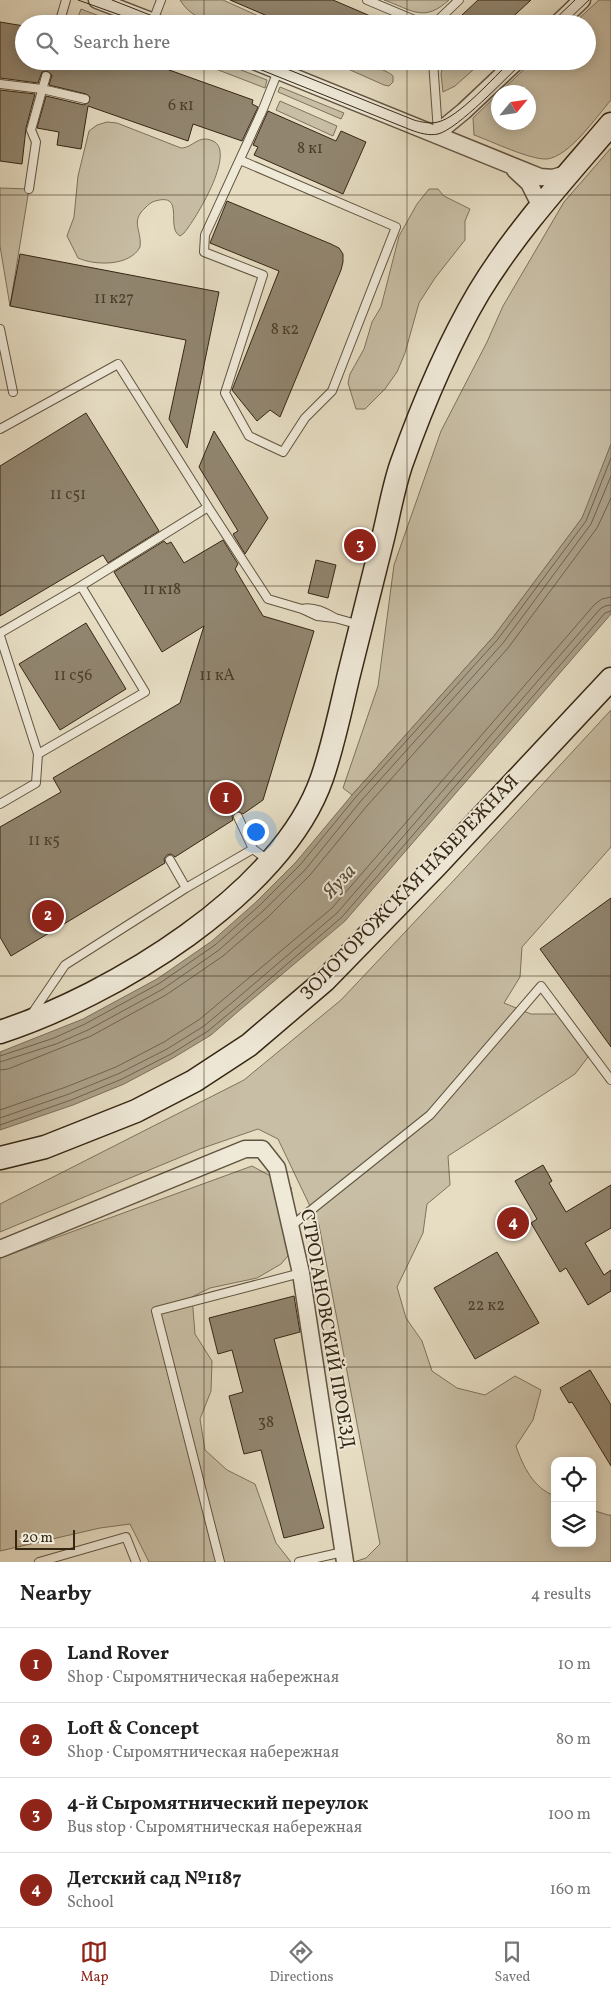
<!DOCTYPE html>
<meta charset="utf-8">
<style>
:root{--surface:#fff;--page:#f6f6f6;--text:#222;--muted:#767676;--line:#e0e0e0;--accent:#8f2418}
body{margin:0;font-family:Vollkorn,serif;background:var(--page);color:var(--text)}
.controls{position:absolute;right:15px;bottom:15px;display:grid;overflow:hidden;border-radius:10px;box-shadow:0 2px 12px #0003}
.controls button{width:45px;height:45px;display:grid;place-items:center;padding:0;border:0;border-bottom:1px solid var(--line);background:var(--surface);color:var(--text);font:25px sans-serif}
.compass{position:absolute;left:491px;top:85px;width:45px;height:45px;border-radius:50%;background:var(--surface);box-shadow:0 2px 12px #0003;rotate:61deg}
.scale{position:absolute;left:15px;bottom:12px;width:60px;box-sizing:border-box;padding-left:5px;border:2px solid #352614;border-top:0;font-size:14px;line-height:18px;white-space:nowrap;color:#352614;-webkit-text-stroke:4px #efe9d8;paint-order:stroke}
.you{position:absolute;left:255px;top:831px;width:18px;height:18px;margin:-12px;border:4px solid #fff;border-radius:50%;background:#1a73e8;box-shadow:0 0 0 8px #1a73e833}
.badge{display:grid;place-items:center;width:32px;height:32px;border-radius:50%;background:var(--accent);color:#fff;font-size:16px;font-weight:700}
.pin{position:absolute;translate:-50% -50%;border:2px solid #fff;box-shadow:0 1px 5px #0006}
.list{margin:0;padding:0;list-style:none}
h2{display:flex;justify-content:space-between;align-items:center;height:65px;margin:0;padding:0 20px;font-size:21px}
h2 small{font-size:16px;font-weight:400;color:var(--muted)}
.list li{display:grid;grid-template-columns:32px 1fr auto;gap:15px;align-items:center;box-sizing:border-box;height:75px;padding:0 20px;border-top:1px solid var(--line)}
.list b{display:block;font-size:19px;white-space:nowrap}
.list p{margin:0;font-size:16px;white-space:nowrap;color:var(--muted)}
.list em{font-size:16px;font-style:normal;color:var(--muted)}
.icon{flex:none;width:28px;height:28px;fill:none;stroke:currentColor;stroke-width:2;stroke-linecap:round;stroke-linejoin:round}
.map{position:relative;flex:none;width:611px;height:1562px;overflow:hidden}
.search{position:absolute;background:var(--surface);box-shadow:0 2px 12px #0003;left:15px;right:15px;top:15px;height:55px;display:flex;align-items:center;gap:12px;box-sizing:border-box;padding:0 18px;border-radius:28px;color:var(--muted);font-size:19px}
.sheet{height:365px;background:var(--surface)}
nav{display:flex;justify-content:space-around;align-items:center;box-sizing:border-box;height:70px;border-top:1px solid var(--line);background:var(--surface);font-size:14px;color:var(--muted)}
nav a{display:grid;justify-items:center;gap:2px}
nav .on{color:var(--accent)}
.map>svg:first-child{display:block}
.green{fill:#c8bea5;stroke:#7e725c}
.water{fill:#aa9f88;stroke:#7b6f5a}
.lines{fill:none;stroke-linecap:round;stroke-linejoin:round}
.shore{stroke:#70624e;stroke-width:1}
.building{fill:#91856f;stroke:#352614}
.lane-casing{stroke:#615440;stroke-width:10}
.street-casing{stroke:#615440;stroke-width:19}
.secondary-casing{stroke:#352614;stroke-width:25}
.lane{stroke:#efe9d8;stroke-width:8}
.street{stroke:#efe9d8;stroke-width:16}
.secondary{stroke:#efe9d8;stroke-width:22}
.tram{stroke:#352614;stroke-width:1}
.grid{fill:none;stroke:#352614;stroke-width:1;stroke-opacity:0.55}
.labels{text-anchor:middle;dominant-baseline:central;stroke-width:4;stroke-linejoin:round;paint-order:stroke}
.number-label{font-size:16px;fill:#4c3e2b}
.street-label{font-size:19px;fill:#352614;stroke:#efe9d8}
.water-label{font-size:20px;font-style:italic;fill:#584a37;stroke:#efe9d8}
</style>
<div class="map">
<svg width="611" height="1562" viewBox="0 0 611 1562">
<rect width="100%" height="100%" fill="#e6ddc3"/>
<filter id="stains"><feTurbulence type="fractalNoise" baseFrequency=".004" numOctaves="4"/><feColorMatrix values="0 0 0 0 .2 0 0 0 0 .09 0 0 0 0 .02 0 0 0 .5 -.17"/></filter>
<radialGradient id="worn" r=".72"><stop offset=".6" stop-color="#630" stop-opacity="0"/><stop offset="1" stop-color="#630" stop-opacity=".3"/></radialGradient>
<path class="green" d="M180,0H223L276,24C245,24 199,32 180,0Z
M384,0H449C424,23 412,10 384,0Z
M599,0H611V100C596,117 570,156 547,159C530,160 491,141 474,135L473,118L498,94V122H528V92H500L533,61H587V24H573Z
M81,9L120,24H96L78,17Z
M195,61H218L267,80L265,88Z
M326,61C336,61 349,59 359,61C365,62 390,72 393,76V82L389,86L384,85L348,69Z
M444,61H483L455,86L443,92L441,74Z
M280,87L344,113L341,119L278,92Z
M280,101L337,126L333,136L276,110Z
M107,122L117,123L181,148C193,148 198,134 213,141C237,152 195,220 184,233L180,236C165,228 186,192 155,201C151,202 148,205 145,208C130,222 142,230 140,247C130,266 96,266 78,258L67,236L74,217L78,176L89,131L97,125Z
M611,148V444L593,494L582,518L494,636L352,795L343,788L378,686L394,565L441,431L487,342L503,306L564,202Z
M0,188L29,189L10,306L0,246Z
M429,189H438L444,196L470,209L465,221V240L435,278L419,303L405,353L397,372L385,389L365,409H356L348,383L350,374L364,349L372,322L381,307L399,236L417,204Z
M611,710V847L522,947L520,977L504,1003L531,1014H562L588,1057L575,1074L448,1156L450,1185L427,1204L423,1233L397,1287L406,1318L422,1341L432,1371L457,1388L485,1395L515,1376L541,1390L533,1420L516,1446C523,1466 533,1488 555,1496V1543H592V1510L608,1515H611V1562H354L366,1558L380,1544L319,1225L278,1139L258,1129L200,1149L0,1232V1204L244,1080L341,1000L455,879Z
M252,1166L291,1187L299,1243L281,1264L257,1278L210,1288L192,1297L195,1334L212,1361L211,1391L200,1419L205,1450L227,1470L255,1484L276,1543L291,1562H149L130,1524L100,1528L0,1551V1258Z"/>
<path class="water" d="M611,444V614L345,921L241,1009L211,1035L173,1058L124,1084L73,1105L0,1130V1052L83,1019L157,979L212,941L255,903L296,862L352,795L494,636L582,518Z"/>
<g class="lines">
<path class="shore" d="M0,1056L54,1038L85,1024L160,983L215,945L259,906L300,865L355,798L498,639L586,521L611,458
M0,1062L56,1044L88,1030L163,989L219,950L263,911L305,870L360,802L503,643L591,524L611,476
M0,1070L8,1069L91,1036L166,995L223,956L268,917L310,875L366,807L508,648L597,528L611,498
M0,1110L66,1087L116,1067L164,1042L200,1019L332,908L595,604L602,599L611,597
M0,1118L69,1094L120,1073L167,1049L204,1026L234,1001L337,913L600,609L605,606L611,605
M0,1125L71,1100L122,1079L171,1054L208,1031L238,1006L342,917L605,613L611,611"/>
</g>
<path class="building" d="M230,0H333L389,24H286Z
M478,0H531L505,24H469L462,15Z
M0,22L24,26V61H144L253,100L252,104L258,107L242,141L193,124L188,141L88,106L81,149L57,145L59,132L37,128L46,96L84,105L89,102L90,97L86,94L49,85L52,75L47,71L42,72L38,83L0,78Z
M0,90L35,94L26,128L22,164L0,161Z
M268,111L336,141L341,131L366,142L343,194L254,155L258,147L253,145Z
M227,201L331,244L339,248L343,254V262L341,270L280,417L270,410L257,421L232,390L279,271L210,243Z
M20,254L219,292L187,448L169,419L186,340L10,306Z
M86,413L159,531L108,563L103,555L0,616V466Z
M214,431L268,518L245,554L233,534L238,531L199,467Z
M223,540L238,564L235,569L263,616L314,631L263,800L243,814L239,812H235L232,816L233,820L175,857L171,854L167,855L164,859L165,863L11,956L0,937V827L61,792L53,778L180,703L204,626L162,652L114,572L164,541L167,544L171,542L184,563Z
M316,560L336,565L328,598L308,593Z
M86,623L126,689L60,730L19,664Z
M611,898V1047L540,949Z
M543,1165L552,1181L549,1183L566,1212L611,1185V1228L585,1243L604,1275L611,1270V1291L588,1305L566,1268L560,1272L531,1223L537,1219L515,1181Z
M497,1252L539,1323L475,1359L434,1288Z
M294,1296L300,1332L274,1339L324,1528L284,1538L261,1450L244,1454L229,1396L243,1392L232,1350L218,1354L209,1318Z
M590,1370L611,1405V1466L572,1402L569,1403L560,1388Z"/>
<g class="lines">
<g class="lane-casing">
<path id="lane" d="M367,0L424,24
M153,21L161,0
M59,24L66,0
M434,24L459,0
M433,61L438,132
M0,84L42,89L85,99
M240,160L396,227L332,391L305,418L283,452L249,436L225,393L263,275L204,252L205,235L263,109L278,71
M29,189L36,142L31,130L46,76
M0,329L13,392
M0,429L118,364L208,507
M81,586L208,507L268,599L302,609L317,616L335,618L360,625
M302,609C313,606 325,612 335,618
M0,633L81,586L145,692L38,754
M0,636L38,754L36,783L0,804
M238,817L253,849
M170,860L186,888
M31,1015L65,965L186,888L253,849L269,861
M290,1227L430,1115L541,986L611,1080
M39,1562L126,1537L136,1562
M220,1562L156,1311L301,1273
M299,1562L343,1552"/>
</g>
<g class="street-casing">
<path id="street" d="M97,0L159,24
M557,24L582,0
M254,61L540,177L553,178L569,173
M436,134L464,111L517,61
M515,170L529,183L541,207
M0,1249L245,1149H262L277,1168L301,1273L345,1562"/>
</g>
<g class="secondary-casing">
<path id="secondary" d="M0,1032C111,996 282,894 322,778C333,746 340,712 348,678C360,631 371,585 383,538C389,514 393,489 401,465C422,406 447,346 479,292C516,231 565,178 611,124
M0,1158L45,1147L136,1111L194,1081L249,1045L324,981L435,867L611,679"/>
</g>
<use href="#lane" class="lane"/>
<use href="#street" class="street"/>
<use href="#secondary" class="secondary"/>
<path class="tram" d="M78,0L145,24
M112,0L173,24
M550,24L575,0
M564,24L589,0
M239,61L411,130C419,133 429,136 438,134C458,129 506,78 524,61
M267,61L414,120C421,122 430,124 438,122C459,117 494,77 511,61"/>
</g>
<path class="grid" d="M204,0V24M407,0V24M204,61V1562M407,61V1562M0,195H611M0,390H611M0,586H611M0,781H611M0,976H611M0,1172H611M0,1367H611"/>
<g class="labels">
<g class="number-label">
<text x="181" y="106">6 к1</text>
<text x="310" y="149">8 к1</text>
<text x="114" y="299">11 к27</text>
<text x="285" y="330">8 к2</text>
<text x="68" y="495">11 с51</text>
<text x="162" y="590">11 к18</text>
<text x="73" y="676">11 с56</text>
<text x="217" y="676">11 кА</text>
<text x="44" y="841">11 к5</text>
<text x="486" y="1306">22 к2</text>
<text x="266" y="1423">38</text>
</g>
<g class="street-label">
<text transform="translate(410 888) rotate(-46)">ЗОЛОТОРОЖСКАЯ НАБЕРЕЖНАЯ</text>
<text transform="translate(327 1329) rotate(80)">СТРОГАНОВСКИЙ ПРОЕЗД</text>
</g>
<g class="water-label">
<text transform="translate(340 882) rotate(-47)">Яуза</text>
</g>
</g>
<rect width="100%" height="100%" filter="url(#stains)"/>
<rect width="100%" height="100%" fill="url(#worn)"/>
</svg>
<div class="controls">
<button><svg class="icon" aria-label="locate" viewBox="0 0 24 24"><circle cx="12" cy="12" r="6"/><path d="M12 2v4M12 18v4M2 12h4M18 12h4"/></svg></button>
<button><svg class="icon" aria-label="layers" viewBox="0 0 24 24"><path d="M12 4l9 5-9 5-9-5zM3 14l9 5 9-5"/></svg></button>
</div>
<svg class="compass" viewBox="-18 -18 36 36"><path d="M0-13l5 13h-10z" fill="#e53935"/><path d="M0 13l5-13h-10z" fill="#767676"/></svg>
<div class="scale">20 m</div>
<div class="you"></div>
<div class="pin badge" style="left:226px;top:798px">1</div>
<div class="pin badge" style="left:48px;top:916px">2</div>
<div class="pin badge" style="left:360px;top:545px">3</div>
<div class="pin badge" style="left:513px;top:1223px">4</div>
<div class="search"><svg class="icon" aria-label="search" viewBox="0 0 24 24"><circle cx="10" cy="10" r="6"/><path d="M15 15l6 6"/></svg>Search here</div>
</div>
<section class="sheet">
<h2>Nearby<small>4 results</small></h2>
<ul class="list">
<li><span class="badge">1</span><div><b>Land Rover</b><p>Shop · Сыромятническая набережная</p></div><em>10 m</em></li>
<li><span class="badge">2</span><div><b>Loft &amp; Concept</b><p>Shop · Сыромятническая набережная</p></div><em>80 m</em></li>
<li><span class="badge">3</span><div><b>4-й Сыромятнический переулок</b><p>Bus stop · Сыромятническая набережная</p></div><em>100 m</em></li>
<li><span class="badge">4</span><div><b>Детский сад №1187</b><p>School</p></div><em>160 m</em></li>
</ul>
</section>
<nav>
<a class="on"><svg class="icon" aria-label="map" viewBox="0 0 24 24"><path d="M3 6l6-2 6 2 6-2v14l-6 2-6-2-6 2zM9 4v14M15 6v14"/></svg>Map</a>
<a><svg class="icon" aria-label="directions" viewBox="0 0 24 24"><path d="M12 3l9 9-9 9-9-9zM9 14v-3h6M13 9l2 2-2 2"/></svg>Directions</a>
<a><svg class="icon" aria-label="saved" viewBox="0 0 24 24"><path d="M7 4h10v16l-5-4-5 4z"/></svg>Saved</a>
</nav>
